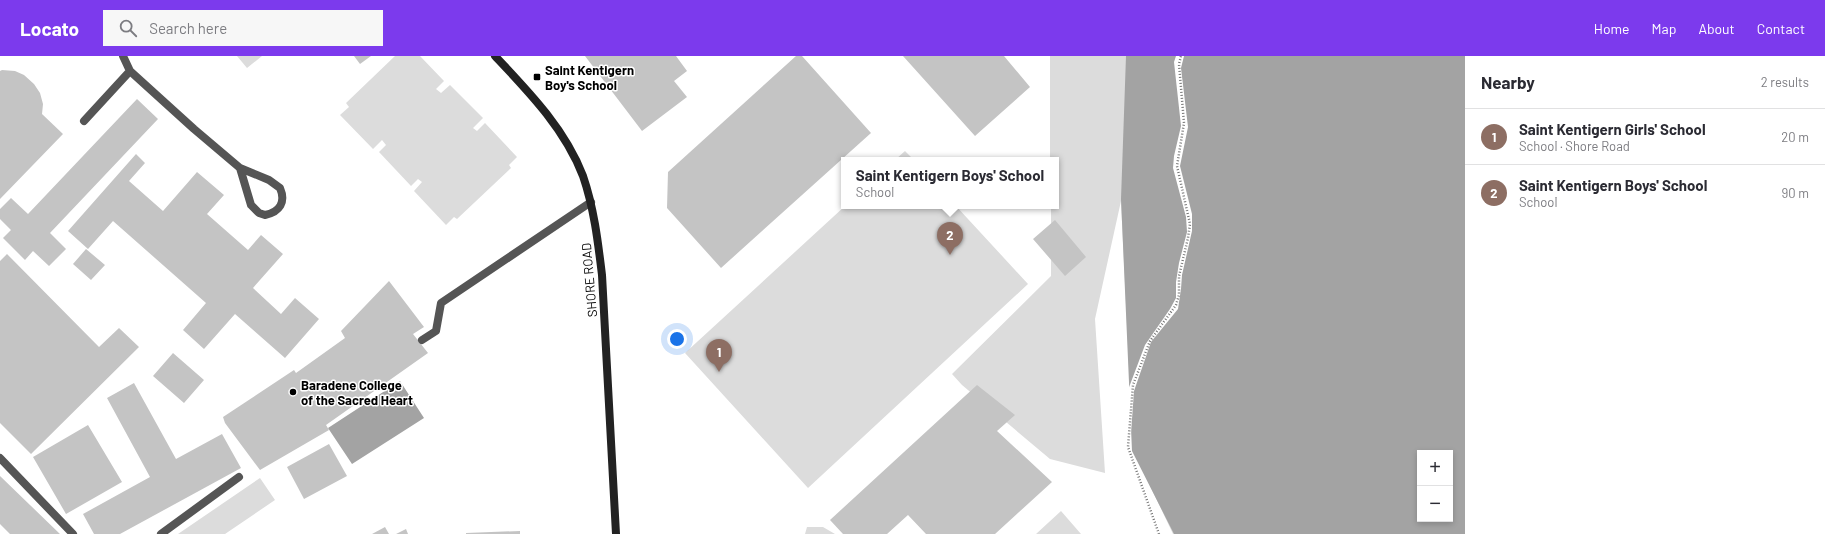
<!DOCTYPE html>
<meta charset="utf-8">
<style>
:root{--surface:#fff;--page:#f7f7f7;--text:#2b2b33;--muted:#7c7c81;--line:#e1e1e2;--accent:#7c3aed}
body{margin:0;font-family:Barlow,sans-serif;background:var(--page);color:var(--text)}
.controls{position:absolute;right:12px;bottom:12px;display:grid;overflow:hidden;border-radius:0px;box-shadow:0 2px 6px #0003}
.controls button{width:36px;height:36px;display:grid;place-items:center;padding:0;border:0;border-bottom:1px solid var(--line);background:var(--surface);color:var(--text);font:20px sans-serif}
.you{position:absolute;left:677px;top:283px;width:14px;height:14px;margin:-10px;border:3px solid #fff;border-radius:50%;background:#1a73e8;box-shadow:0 0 0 6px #1a73e833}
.badge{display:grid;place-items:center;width:26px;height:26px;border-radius:50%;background:var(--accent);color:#fff;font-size:13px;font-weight:700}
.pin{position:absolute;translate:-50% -33px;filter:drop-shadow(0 1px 2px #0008)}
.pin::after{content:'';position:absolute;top:21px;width:14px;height:12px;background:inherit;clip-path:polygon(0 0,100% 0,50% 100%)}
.popup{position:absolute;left:841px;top:101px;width:218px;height:52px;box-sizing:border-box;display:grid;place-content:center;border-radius:0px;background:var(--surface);filter:drop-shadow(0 1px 3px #0005);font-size:13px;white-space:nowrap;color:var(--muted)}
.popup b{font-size:15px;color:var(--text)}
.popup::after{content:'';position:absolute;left:50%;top:100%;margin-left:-8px;border:8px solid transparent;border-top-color:var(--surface)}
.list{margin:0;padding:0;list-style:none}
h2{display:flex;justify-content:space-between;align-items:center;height:52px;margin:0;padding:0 16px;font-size:17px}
h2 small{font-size:13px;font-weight:400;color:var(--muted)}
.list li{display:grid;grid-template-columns:26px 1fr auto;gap:12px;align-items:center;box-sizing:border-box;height:56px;padding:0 16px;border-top:1px solid var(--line)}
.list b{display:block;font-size:15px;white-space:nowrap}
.list p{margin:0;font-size:13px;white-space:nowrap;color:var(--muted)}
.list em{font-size:13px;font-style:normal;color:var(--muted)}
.icon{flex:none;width:22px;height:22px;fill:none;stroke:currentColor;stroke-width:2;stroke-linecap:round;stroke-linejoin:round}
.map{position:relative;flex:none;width:1465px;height:478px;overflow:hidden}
header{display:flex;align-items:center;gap:24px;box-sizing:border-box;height:56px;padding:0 20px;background:var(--accent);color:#fff}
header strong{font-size:19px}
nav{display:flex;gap:22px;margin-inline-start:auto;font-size:14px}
.search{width:280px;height:36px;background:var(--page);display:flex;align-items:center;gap:10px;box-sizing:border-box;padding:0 14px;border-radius:0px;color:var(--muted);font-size:15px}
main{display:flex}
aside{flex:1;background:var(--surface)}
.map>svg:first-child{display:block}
.green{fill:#dcdcdc;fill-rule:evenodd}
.water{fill:#a3a3a3;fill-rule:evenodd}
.pier{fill:#fff}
.building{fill:#c4c4c4}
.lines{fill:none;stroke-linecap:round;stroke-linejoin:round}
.path{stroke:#777;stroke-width:2.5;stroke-dasharray:1 2;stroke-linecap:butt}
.service{stroke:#555;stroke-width:8}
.secondary{stroke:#222;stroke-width:8}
.poi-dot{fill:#000;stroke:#fff;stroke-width:1.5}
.labels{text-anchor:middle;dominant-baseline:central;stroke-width:3;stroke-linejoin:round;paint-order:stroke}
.poi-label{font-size:13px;font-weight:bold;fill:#000;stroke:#fff;text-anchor:start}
.street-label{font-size:13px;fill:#000;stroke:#fff}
</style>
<header>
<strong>Locato</strong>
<div class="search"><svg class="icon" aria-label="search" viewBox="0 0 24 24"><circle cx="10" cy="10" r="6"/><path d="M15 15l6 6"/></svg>Search here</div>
<nav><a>Home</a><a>Map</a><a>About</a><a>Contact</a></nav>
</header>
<main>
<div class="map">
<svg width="1465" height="478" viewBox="0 0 1465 478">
<rect width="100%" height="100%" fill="#fff"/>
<path class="green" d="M237,0H262L247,12Z
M395,0H420L444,25L436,33L441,37L450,29L483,62L473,72L477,75L485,67L517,101L509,109L511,112L457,163L454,161L446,169L414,135L422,126L418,123L411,130L379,96L386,89L382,84L373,93L340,59L349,51L346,47Z
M1050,0H1465V478H1173L1133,394L1121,145L1095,263L1105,417L1050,403L962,329L952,318L1051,220V150H1056V104H1050ZM1420,397H1450V463H1420Z
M905,95L914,104H895Z
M845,150H956L1028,228L808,432L685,297Z
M260,422L275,444L225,478H178Z
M1061,455L1081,478H1036Z
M807,471H823L835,478H805Z"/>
<path class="water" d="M1126,0H1465V478H1174L1132,395L1121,143ZM1420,397H1450V463H1420Z
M400,325L424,362L352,408L328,372Z"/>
<path class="pier" d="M1176,0H1184L1181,12L1188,71L1180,110L1192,158V175L1182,219L1181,233L1178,253L1151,286L1134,335L1130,391L1128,334L1145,289L1170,253L1176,242V226L1179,207L1187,176L1186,161L1173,112L1174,100L1181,70L1174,6Z"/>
<path class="building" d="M354,0H371L360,8Z
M585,0H676L687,15L674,25L687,41L642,75Z
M796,0H802L871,77L721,212L667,152L668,116Z
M903,0H1004L1030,31L975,80Z
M2,14L15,15L24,19L34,28L40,37L43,48L42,58L63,78L0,143V15Z
M137,43L158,63L50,177L66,193L49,210L33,195L25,204L3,182L11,174L0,163V153L11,142L28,158Z
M136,98L145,107L129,125L163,155L197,116L224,139L207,158L248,194L261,179L283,198L253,232L281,258L295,242L319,263L285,302L235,258L204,293L183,274L206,247L113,165L88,193L68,175Z
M1055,164L1086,201L1065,220L1033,183Z
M86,193L105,209L91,224L73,208Z
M7,198L99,291L119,272L139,291L31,398L0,367V205Z
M389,225L424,271L413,278L428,297L326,369L329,374L260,414L225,367L223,361L294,314L296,317L345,282L341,275Z
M173,297L204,324L184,347L153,320Z
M134,327L176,403L222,378L241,412L120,478H94L83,458L150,421L107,342Z
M977,329L1015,359L997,375L1052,426L995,478H926L908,459L887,478H843L830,464Z
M88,369L122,426L66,458L33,401Z
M329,388L347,420L304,443L287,411Z
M0,420L60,478H10L0,468Z
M385,471L389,478H372Z
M406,473L408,478H396Z
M520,475V478H466V477Z"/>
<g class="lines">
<path class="path" d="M1159,478L1128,391L1133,329L1150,285L1176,249L1179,239V220L1188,182L1190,168L1177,110L1184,67L1179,8L1181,0"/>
<path class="service" d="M130,15L194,73L240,112
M84,65L130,15L123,0
M240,112L269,124L280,132C286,146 280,156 265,159L259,157L251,149Z
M422,284L436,275L441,247L591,146
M0,402L73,478
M161,478L239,421"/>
<path class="secondary" d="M495,0C529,36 565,73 583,120C594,152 598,186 602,219L616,478"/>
</g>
<g class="poi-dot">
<rect x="533" y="17" width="8" height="8" rx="2"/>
<circle cx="293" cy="336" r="4"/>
</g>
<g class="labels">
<g class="poi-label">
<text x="545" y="14">Saint Kentigern<tspan x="545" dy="15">Boy's School</tspan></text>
<text x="301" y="329">Baradene College<tspan x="301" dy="15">of the Sacred Heart</tspan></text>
</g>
<g class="street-label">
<text transform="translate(589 224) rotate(-95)">SHORE ROAD</text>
</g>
</g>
</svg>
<div class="controls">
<button>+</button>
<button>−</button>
</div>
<div class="you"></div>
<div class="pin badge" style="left:719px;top:316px;background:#8d6e63">1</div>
<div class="pin badge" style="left:950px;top:199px;background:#8d6e63">2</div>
<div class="popup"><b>Saint Kentigern Boys' School</b>School</div>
</div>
<aside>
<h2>Nearby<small>2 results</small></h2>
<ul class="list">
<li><span class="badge" style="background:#8d6e63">1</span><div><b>Saint Kentigern Girls' School</b><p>School · Shore Road</p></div><em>20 m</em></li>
<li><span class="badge" style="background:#8d6e63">2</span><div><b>Saint Kentigern Boys' School</b><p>School</p></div><em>90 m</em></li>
</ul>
</aside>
</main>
